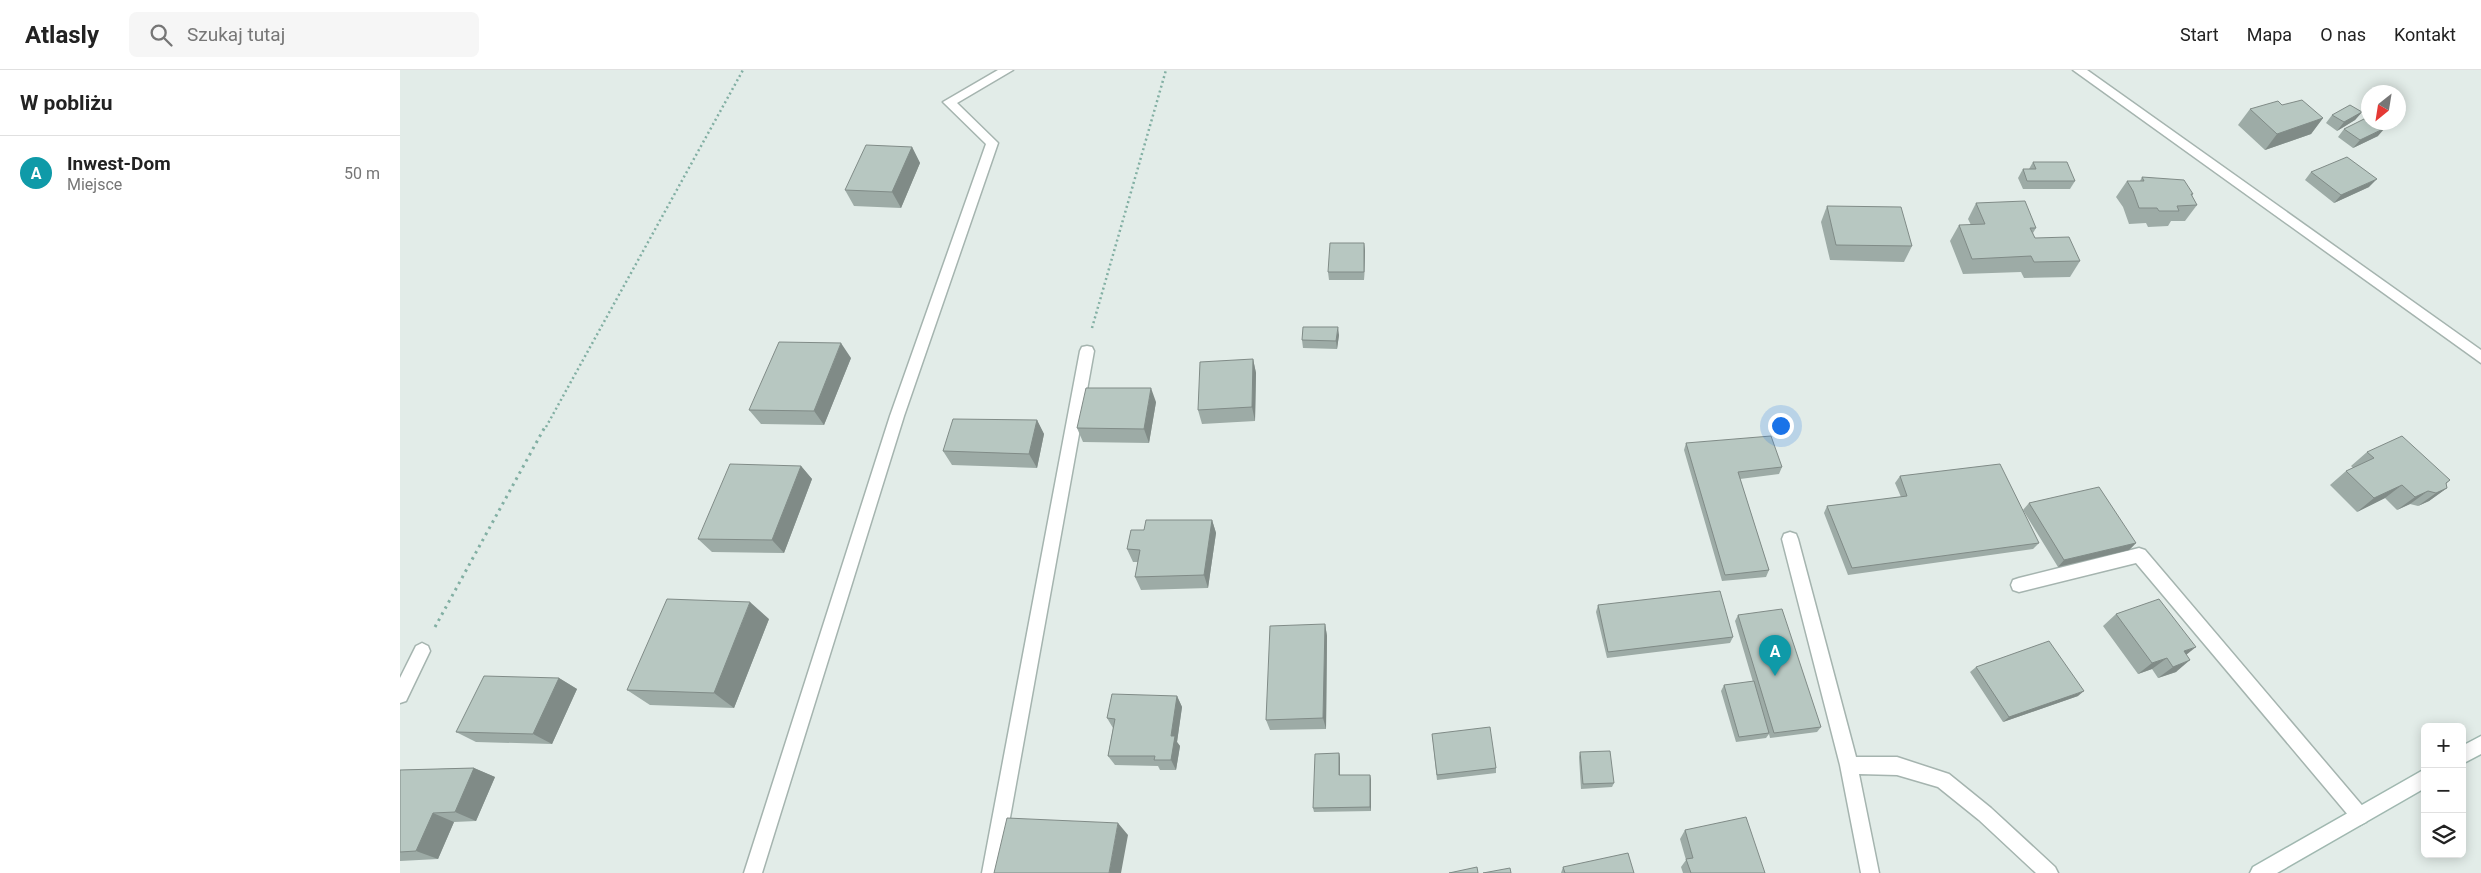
<!DOCTYPE html>
<html lang="pl">
<meta charset="utf-8">
<style>
:root{--surface:#fff;--page:#f6f6f6;--text:#222;--muted:#767676;--line:#e0e0e0;--accent:#7f4e3b}
body{margin:0;font-family:Roboto,sans-serif;background:var(--page);color:var(--text)}
.controls{position:absolute;right:15px;bottom:15px;display:grid;overflow:hidden;border-radius:8px;box-shadow:0 2px 12px #0003}
.controls button{width:45px;height:45px;display:grid;place-items:center;padding:0;border:0;border-bottom:1px solid var(--line);background:var(--surface);color:var(--text);font:25px sans-serif}
.compass{position:absolute;left:1961px;top:15px;width:45px;height:45px;border-radius:50%;background:var(--surface);box-shadow:0 2px 12px #0003;rotate:210deg}
.you{position:absolute;left:1380px;top:355px;width:18px;height:18px;margin:-12px;border:4px solid #fff;border-radius:50%;background:#1a73e8;box-shadow:0 0 0 8px #1a73e833}
.badge{display:grid;place-items:center;width:32px;height:32px;border-radius:50%;background:var(--accent);color:#fff;font-size:16px;font-weight:700}
.pin{position:absolute;translate:-50% -41px;filter:drop-shadow(0 1px 2px #0008)}
.pin::after{content:'';position:absolute;top:26px;width:18px;height:15px;background:inherit;clip-path:polygon(0 0,100% 0,50% 100%)}
.list{margin:0;padding:0;list-style:none}
h2{display:flex;justify-content:space-between;align-items:center;height:65px;margin:0;padding:0 20px;font-size:21px}
h2 small{font-size:16px;font-weight:400;color:var(--muted)}
.list li{display:grid;grid-template-columns:32px 1fr auto;gap:15px;align-items:center;box-sizing:border-box;height:75px;padding:0 20px;border-top:1px solid var(--line)}
.list b{display:block;font-size:19px;white-space:nowrap}
.list p{margin:0;font-size:16px;white-space:nowrap;color:var(--muted)}
.list em{font-size:16px;font-style:normal;color:var(--muted)}
.icon{flex:none;width:28px;height:28px;fill:none;stroke:currentColor;stroke-width:2;stroke-linecap:round;stroke-linejoin:round}
.map{position:relative;flex:none;width:2081px;height:803px;overflow:hidden}
header{display:flex;align-items:center;gap:30px;box-sizing:border-box;height:70px;padding:0 25px;background:var(--surface);border-bottom:1px solid var(--line)}
header strong{font-size:24px}
nav{display:flex;gap:28px;margin-inline-start:auto;font-size:18px}
.search{width:350px;height:45px;background:var(--page);display:flex;align-items:center;gap:12px;box-sizing:border-box;padding:0 18px;border-radius:8px;color:var(--muted);font-size:19px}
main{display:flex}
aside{flex:1;background:var(--surface)}
.map>svg:first-child{display:block}
.lines{fill:none;stroke-linecap:round;stroke-linejoin:round}
.service-casing{stroke:#a5b4af;stroke-width:3}
.minor-casing{stroke:#a5b4af;stroke-width:3}
.secondary-casing{stroke:#a0b8b0;stroke-width:3}
.path-far1{stroke:#82afa3;stroke-width:2.5;stroke-dasharray:2 3;stroke-linecap:butt}
.path{stroke:#82afa3;stroke-width:3;stroke-dasharray:2.5 4.5;stroke-linecap:butt}
.service{fill:#fff;fill-rule:evenodd}
.minor{fill:#fff;fill-rule:evenodd}
.secondary{fill:#fff;fill-rule:evenodd}
.wall{fill:#9daba6}
.shaded-wall{fill:#808b87}
.building{fill:#b7c7c1;stroke:#808b87}
</style>
<header>
<strong>Atlasly</strong>
<div class="search"><svg class="icon" aria-label="search" viewBox="0 0 24 24"><circle cx="10" cy="10" r="6"/><path d="M15 15l6 6"/></svg>Szukaj tutaj</div>
<nav><a>Start</a><a>Mapa</a><a>O nas</a><a>Kontakt</a></nav>
</header>
<main>
<aside>
<h2>W pobliżu<small></small></h2>
<ul class="list">
<li><span class="badge" style="background:#0f9aa8">A</span><div><b>Inwest-Dom</b><p>Miejsce</p></div><em>50 m</em></li>
</ul>
</aside>
<div class="map">
<svg width="2081" height="803" viewBox="0 0 2081 803">
<rect width="100%" height="100%" fill="#e2ece8"/>
<g class="lines">
<g class="service-casing">
<path id="service" d="M598,0H613L557,33L598,73L504,346L362,803H344L490,346L586,74L543,32Z
M687,276L692,277L694,281L600,803H582L680,281L682,277Z
M1390,462L1396,464L1398,469L1456,687H1497L1549,704L1591,738L1655,797L1658,803H1636L1579,750L1538,717L1497,705L1459,704L1479,803H1461L1440,695L1382,469L1384,464Z
M1739,478L1745,480L1966,740L1969,746L1966,752L1960,755L1954,752L1736,493L1619,522L1613,520L1611,515L1613,510L1619,508Z
M22,573L28,576L30,581L6,631L0,633V608L16,576Z"/>
</g>
<g class="minor-casing">
<path id="minor" d="M1673,0H1687L2081,280V293Z"/>
</g>
<g class="secondary-casing">
<path id="secondary" d="M2081,666V684L2062,694V676Z
M2025,699V718L1877,803H1850L1853,797Z"/>
</g>
<path class="path-far1" d="M692,258L766,0
M146,357L343,0"/>
<path class="path" d="M35,557L146,355"/>
<use href="#service" class="service"/>
<use href="#minor" class="minor"/>
<use href="#secondary" class="secondary"/>
</g>
<path class="wall" d="M1882,35L1923,48L1911,64L1865,80L1838,55L1850,39Z
M1962,42L1955,50L1937,61L1926,53L1932,45Z
M1944,59L1978,66L1953,78L1938,67Z
M512,77L520,93L501,138L454,136L445,120Z
M1633,92L1675,111L1670,119H1623L1618,108L1623,99H1629Z
M1911,102L1969,117L1934,133L1905,110Z
M1742,107L1793,124L1792,126L1797,135L1785,151H1771L1768,156L1748,157L1746,153L1729,154L1723,137L1716,127L1727,111H1740Z
M1576,133L1636,158L1633,163L1635,168L1680,191L1670,207L1624,208L1621,202L1563,204L1550,171L1559,155H1571L1568,149Z
M1427,136L1512,176L1504,192L1430,190L1421,152Z
M964,173L965,181L964,210H929L928,202Z
M939,265L937,279L903,278L902,270Z
M451,288L424,355L361,354L349,340Z
M853,289L856,303L855,351L802,354L798,340Z
M756,332L749,373L683,372L677,358Z
M637,350L644,364L637,398L552,395L543,381Z
M1286,373L1382,397L1379,404L1340,409L1369,500L1366,507L1322,511L1284,380Z
M1967,382L2050,410L2046,414L2047,418L2029,431L2018,436L2010,434L1997,440L1985,428L1957,442L1930,415L1946,401L1953,398L1951,396Z
M401,396L412,409L384,483L312,482L298,469Z
M1500,406L1639,473L1633,479L1448,505L1424,443L1427,436L1501,427L1495,413Z
M1629,433L1736,473L1729,480L1658,497L1623,440Z
M812,450L816,463L808,518L741,520L735,507L738,492H733L727,479L744,460Z
M1198,535L1333,567L1330,573L1207,588L1196,542Z
M1716,544L1786,585L1776,602L1758,608L1752,599L1738,604L1703,556Z
M1338,545L1421,657L1417,662L1370,668L1369,664L1366,668L1336,672L1321,621L1324,615L1353,612L1335,551Z
M369,549L334,638L250,635L227,620Z
M925,554L927,566L926,659L870,660L866,650Z
M1576,597L1678,626L1603,652L1570,602Z
M159,608L177,619L152,674L76,672L56,662Z
M777,626L782,637L777,672L780,676L776,700H760L758,696L715,695L708,686L713,658L707,648Z
M1032,664L1096,698V703L1037,710Z
M1180,682L1214,713L1212,717L1181,719L1179,687Z
M939,683L940,688V705H970L971,710V741L914,742L913,738Z
M74,698L95,707L76,751L54,752L38,789L0,791V700Z
M1285,760L1365,803H1283L1281,797L1286,790L1280,769Z
M1163,797L1234,803H1161Z"/>
<path class="shaded-wall" d="M1962,42L1955,50L1937,61L1944,52Z
M1923,48L1911,64L1865,80L1877,64Z
M1985,58L1978,66L1953,78L1960,70Z
M512,77L520,93L501,138L492,122Z
M1977,109L1969,117L1934,133L1941,125Z
M964,173L965,181L964,210Z
M938,257L939,265L937,279L936,271Z
M441,273L451,288L424,355L414,341Z
M853,289L856,303L855,351L852,337Z
M751,318L756,332L749,373L744,359Z
M637,350L644,364L637,398L629,384Z
M401,396L412,409L384,483L372,470Z
M2002,415L1985,428L1957,442L1974,428Z
M2047,418L2029,431L2018,436L2036,423Z
M2028,421L2010,434L1997,440L2015,427Z
M812,450L816,463L808,518L804,505Z
M1736,473L1729,480L1658,497L1664,490Z
M350,532L369,549L334,638L314,623Z
M925,554L927,566L926,659L923,648Z
M1796,577L1781,589L1769,593L1784,581Z
M1767,588L1752,599L1738,604L1752,593Z
M1790,590L1776,602L1758,608L1773,597Z
M159,608L177,619L152,674L133,664Z
M1684,621L1678,626L1603,652L1609,647Z
M777,626L782,637L777,672L780,676L776,700L771,690V666Z
M939,683L940,688V710L939,705Z
M74,698L95,707L76,751L55,742Z
M970,705L971,710V741L970,737Z
M33,743L54,752L38,789L16,781Z
M718,753L728,765L721,803H709Z"/>
<path class="building" d="M1902,30L1923,48L1877,64L1850,39L1878,31L1882,35Z
M1950,35L1962,42L1944,52L1932,45Z
M1968,47V52H1977L1985,58L1960,70L1944,59Z
M466,75L512,77L492,122L445,120Z
M1947,87L1977,109L1941,125L1911,102Z
M1633,92H1667L1675,111H1627L1623,99H1636Z
M1742,107L1784,110L1793,124H1791L1797,135L1777,136L1779,141H1759L1757,138H1739L1733,121L1727,111H1744Z
M1625,131L1636,158H1630L1635,168L1669,167L1680,191L1634,192L1631,186L1572,189L1559,155L1585,154L1576,133Z
M1427,136L1501,137L1512,176L1436,175Z
M930,173H964V202H928Z
M903,257H938L936,271L902,270Z
M379,272L441,273L414,341L349,340Z
M853,289L852,337L798,340L800,292Z
M686,318H751L744,359L677,358Z
M553,349L637,350L629,384L543,381Z
M1371,366L1382,397L1338,402L1369,500L1325,505L1286,373Z
M2002,366L2050,410L2046,413L2047,418L2036,423L2028,421L2015,427L2002,415L1974,428L1946,401L1974,388L1967,382Z
M330,394L401,396L372,470L298,469Z
M1600,394L1639,473L1452,498L1427,436L1507,426L1500,406Z
M1699,417L1736,473L1664,490L1629,433Z
M746,450H812L804,505L735,507L740,480L727,479L731,460H744Z
M1320,521L1333,567L1208,582L1198,535Z
M267,529L350,532L314,623L227,620Z
M1759,529L1796,577L1784,581L1790,590L1773,597L1767,588L1752,593L1716,544Z
M1382,539L1421,657L1374,663L1338,545Z
M925,554L923,648L866,650L870,556Z
M1649,571L1684,621L1609,647L1576,597Z
M84,606L159,608L133,664L56,662Z
M1354,611L1369,663L1339,667L1324,615Z
M712,624L777,626L771,666H775L771,690H754L755,686H708L715,649L707,648Z
M1090,657L1096,698L1037,705L1032,664Z
M1210,681L1214,713L1183,714L1180,682Z
M939,683V705H970V737L913,738L915,684Z
M74,698L55,742L33,743L16,781L0,782V700Z
M1346,747L1365,803H1291L1286,789L1293,788L1285,760Z
M607,748L718,753L709,803H594Z
M1228,783L1234,803H1165L1163,797Z
M1077,797L1078,803H1049Z
M1110,798L1111,803H1083Z"/>
</svg>
<div class="controls">
<button>+</button>
<button>−</button>
<button><svg class="icon" aria-label="layers" viewBox="0 0 24 24"><path d="M12 4l9 5-9 5-9-5zM3 14l9 5 9-5"/></svg></button>
</div>
<svg class="compass" viewBox="-18 -18 36 36"><path d="M0-13l5 13h-10z" fill="#e53935"/><path d="M0 13l5-13h-10z" fill="#767676"/></svg>
<div class="you"></div>
<div class="pin badge" style="left:1375px;top:606px;background:#0f9aa8">A</div>
</div>
</main>
